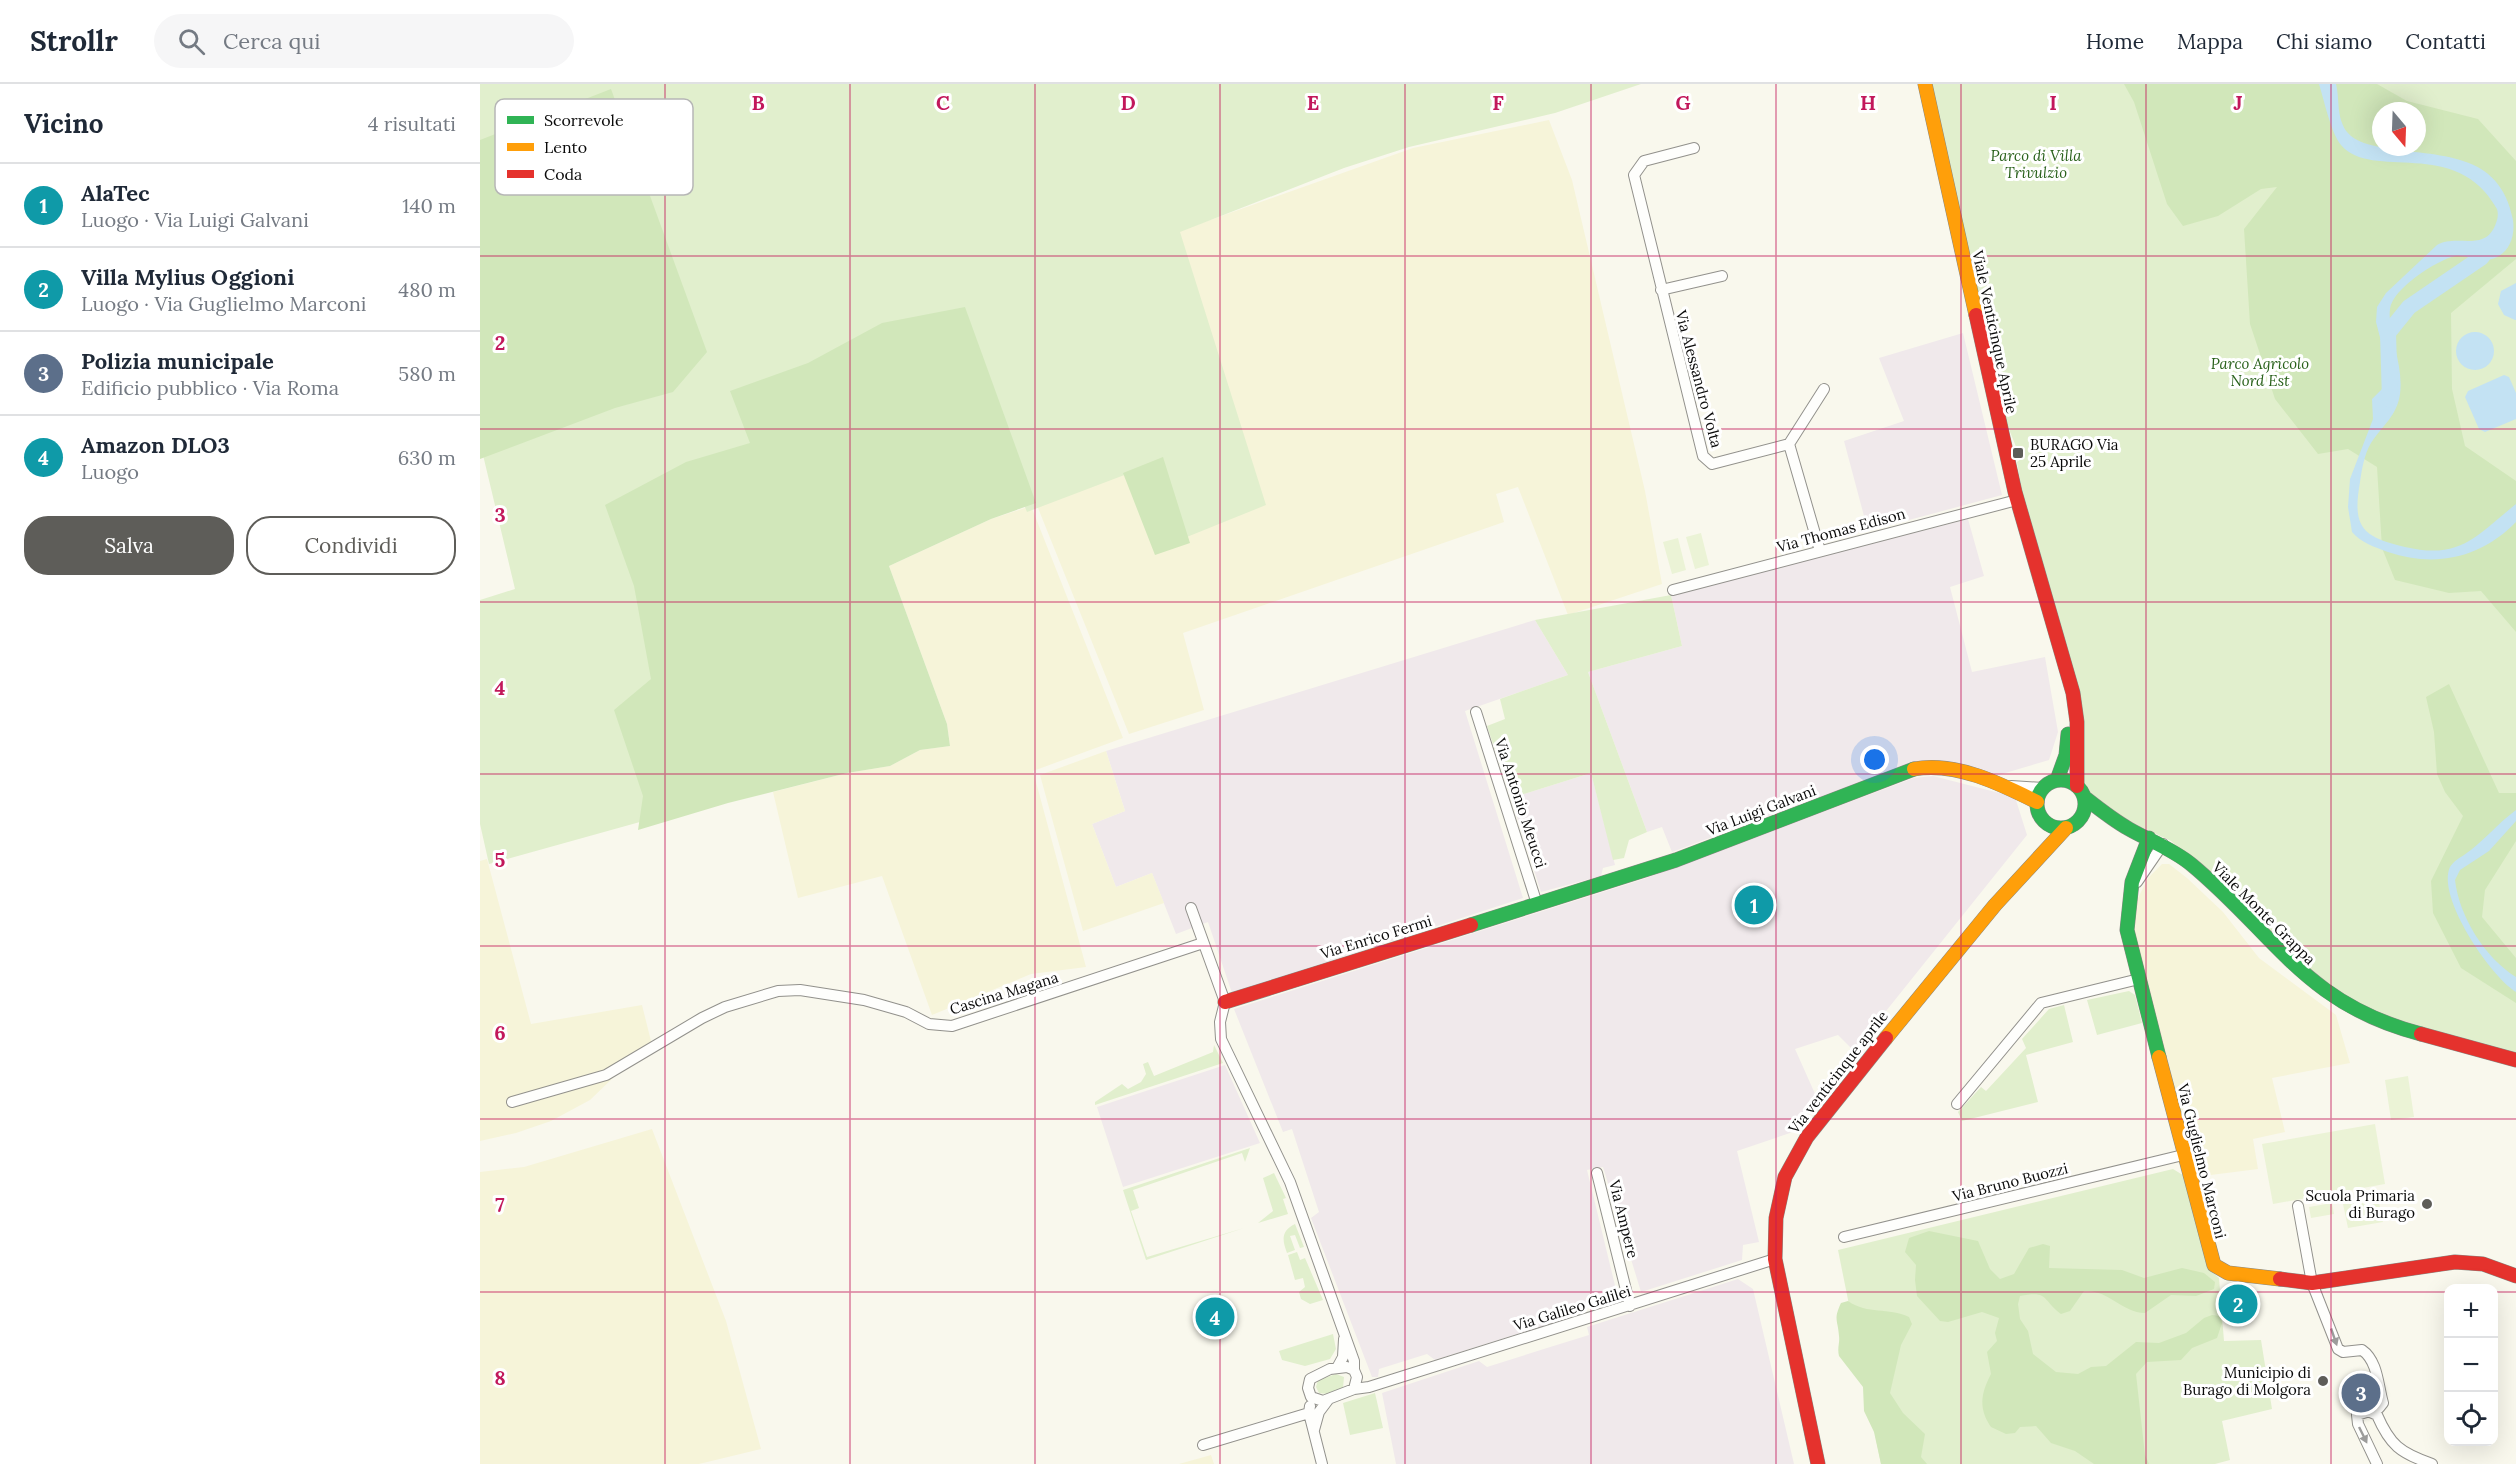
<!DOCTYPE html>
<html lang="it">
<meta charset="utf-8">
<style>
:root{--surface:#fff;--page:#f6f6f7;--text:#1f2937;--muted:#747a83;--line:#e0e1e3;--accent:#5e5d59}
body{margin:0;font-family:Lora,serif;background:var(--page);color:var(--text)}
.controls{position:absolute;right:18px;bottom:18px;display:grid;overflow:hidden;border-radius:12px;box-shadow:0 6px 24px #0002}
.controls button{width:54px;height:54px;display:grid;place-items:center;padding:0;border:0;border-bottom:2px solid var(--line);background:var(--surface);color:var(--text);font:30px sans-serif}
.compass{position:absolute;left:1892px;top:18px;width:54px;height:54px;border-radius:50%;background:var(--surface);box-shadow:0 6px 24px #0002;rotate:161deg}
.you{position:absolute;left:1395px;top:676px;width:21px;height:21px;margin:-15px;border:4px solid #fff;border-radius:50%;background:#1a73e8;box-shadow:0 0 0 9px #1a73e833}
.badge{display:grid;place-items:center;width:39px;height:39px;border-radius:50%;background:var(--accent);color:#fff;font-size:20px;font-weight:700}
.pin{position:absolute;translate:-50% -50%;border:3px solid #fff;box-shadow:0 2px 6px #0006}
.list{margin:0;padding:0;list-style:none}
h2{display:flex;justify-content:space-between;align-items:center;height:78px;margin:0;padding:0 24px;font-size:26px}
h2 small{font-size:20px;font-weight:400;color:var(--muted)}
.list li{display:grid;grid-template-columns:39px 1fr auto;gap:18px;align-items:center;box-sizing:border-box;height:84px;padding:0 24px;border-top:2px solid var(--line)}
.list b{display:block;font-size:22px;white-space:nowrap}
.list p{margin:0;font-size:20px;white-space:nowrap;color:var(--muted)}
.list em{font-size:20px;font-style:normal;color:var(--muted)}
.actions{display:flex;gap:12px;padding:18px 24px}
.actions a{flex:1;padding:14px 0;border:2px solid var(--accent);border-radius:24px;text-align:center;font-size:21px;color:var(--accent)}
.actions .main{background:var(--accent);color:#fff}
.icon{flex:none;width:33px;height:33px;fill:none;stroke:currentColor;stroke-width:2;stroke-linecap:round;stroke-linejoin:round}
.map{position:relative;flex:none;width:2036px;height:1380px;overflow:hidden}
header{display:flex;align-items:center;gap:36px;box-sizing:border-box;height:84px;padding:0 30px;background:var(--surface);border-bottom:2px solid var(--line)}
header strong{font-size:28px}
nav{display:flex;gap:33px;margin-inline-start:auto;font-size:21px}
.search{width:420px;height:54px;background:var(--page);display:flex;align-items:center;gap:15px;box-sizing:border-box;padding:0 21px;border-radius:33px;color:var(--muted);font-size:22px}
main{display:flex}
aside{flex:1;background:var(--surface)}
.map>svg:first-child{display:block}
.industrial{fill:#f0e9eb}
.farmland{fill:#f6f4d9}
.green{fill:#e1efcd;fill-rule:evenodd}
.forest{fill:#d1e7ba;fill-rule:evenodd}
.pitch{fill:#ebf3d6}
.water{fill:#c3e2f3}
.lines{fill:none;stroke-linecap:round;stroke-linejoin:round}
.river{stroke:#c3e2f3;stroke-width:16}
.street-casing{stroke:#92918c;stroke-width:12}
.fast-casing{stroke:#888883;stroke-width:15}
.slow-casing{stroke:#888883;stroke-width:15}
.jam-casing{stroke:#888883;stroke-width:15}
.street{stroke:#fefefc;stroke-width:10}
.fast{stroke:#30b455;stroke-width:14}
.slow{stroke:#ff9f0a;stroke-width:14}
.jam{stroke:#e5322d;stroke-width:14}
.oneway{fill:#9c9c9b}
.grid{fill:none;stroke:#c2185b;stroke-width:1.5;stroke-opacity:0.55}
.poi-dot{fill:#5e5d59;stroke:#fff;stroke-width:2}
.labels{text-anchor:middle;dominant-baseline:central;stroke-width:6;stroke-linejoin:round;paint-order:stroke}
.park-label{font-size:15px;font-style:italic;fill:#29611b;stroke:#fff}
.street-label{font-size:15px;fill:#0a0a0a;stroke:#fff}
.poi-label{font-size:15px;fill:#0a0a0a;stroke:#fff;text-anchor:end}
.key{fill:#fff;stroke:#b6b6b6;stroke-width:1.5}
.key-label{font-size:16px;fill:#0a0a0a}
.grid-label{font-size:20px;text-anchor:middle;font-weight:bold;fill:#c2185b;stroke:#fff;stroke-width:6;stroke-linejoin:round;paint-order:stroke}
</style>
<header>
<strong>Strollr</strong>
<div class="search"><svg class="icon" aria-label="search" viewBox="0 0 24 24"><circle cx="10" cy="10" r="6"/><path d="M15 15l6 6"/></svg>Cerca qui</div>
<nav><a>Home</a><a>Mappa</a><a>Chi siamo</a><a>Contatti</a></nav>
</header>
<main>
<aside>
<h2>Vicino<small>4 risultati</small></h2>
<ul class="list">
<li><span class="badge" style="background:#0f9aa8">1</span><div><b>AlaTec</b><p>Luogo · Via Luigi Galvani</p></div><em>140 m</em></li>
<li><span class="badge" style="background:#0f9aa8">2</span><div><b>Villa Mylius Oggioni</b><p>Luogo · Via Guglielmo Marconi</p></div><em>480 m</em></li>
<li><span class="badge" style="background:#5c6f8a">3</span><div><b>Polizia municipale</b><p>Edificio pubblico · Via Roma</p></div><em>580 m</em></li>
<li><span class="badge" style="background:#0f9aa8">4</span><div><b>Amazon DLO3</b><p>Luogo</p></div><em>630 m</em></li>
</ul>
<div class="actions"><a class="main">Salva</a><a>Condividi</a></div>
</aside>
<div class="map">
<svg width="2036" height="1380" viewBox="0 0 2036 1380">
<rect width="100%" height="100%" fill="#f9f8ed"/>
<path class="industrial" d="M1483,249L1522,411L1388,447L1364,357L1424,337L1399,274Z
M1488,435L1504,492L1470,503L1492,588L1565,573L1578,648L1569,676L1515,692L1426,681L1192,768L1182,743L1167,748L1108,588L1202,562L1191,511Z
M1055,536L1088,591L985,627L1043,814L752,909L728,838L696,850L672,789L636,803L612,740L645,727L626,667Z
M1111,689L1135,781L1123,784L1121,792L1061,808L1031,714Z
M1453,692L1535,713L1547,751L1374,967L1358,951L1315,965L1336,1012L1310,1049L1257,1067L1279,1158L1263,1161L1262,1176L1161,1208L1123,1083L1107,1086L1139,1218L1128,1221L1121,1215L1090,1225L1088,1234L1082,1236L955,1276L947,1270L899,1285L898,1293H892L831,1134L839,1128L812,1045L803,1048L754,925L1164,795L1434,694Z
M745,981L780,1059L643,1103L617,1023Z
M1258,1195L1273,1205L1314,1380H916L902,1309L999,1277L1007,1283L1067,1264L1109,1251L1107,1243Z"/>
<path class="farmland" d="M1069,36L1092,96L1165,407L1182,500L1088,531L1038,403L1016,410L1024,438L703,549L724,626L649,650L556,419L485,223L933,64Z
M551,422L643,654L553,687L606,883L551,890L452,931L402,792L318,814L293,708L367,689L410,682L440,666L470,662L467,640L409,482L511,435Z
M626,667L645,727L612,740L636,803L672,789L684,819L603,847L560,691Z
M7,775L51,940L162,921L173,965L136,991L110,1016L71,1037L36,1049L0,1057V777Z
M1682,780H1689L1707,794L1743,828L1779,874L1856,931L1870,979L1792,994L1805,1048L1773,1055L1778,1085L1715,1093L1653,842L1657,816L1668,794Z
M172,1045L246,1237L281,1365L219,1380H0V1088L44,1083Z
M731,1371L734,1380H699Z"/>
<path class="green" d="M0,0H1161L1075,29L929,63L864,84L700,148L786,421L692,459L647,390L547,428L504,322L282,379L185,731L9,780L0,740V516L35,505L3,371L0,369Z
M1451,0H2036V971L1893,931L1835,898L1739,799L1691,757L1627,727L1606,706L1603,697L1602,660L1543,413L1537,378L1541,375L1522,328ZM1901,27H1937V63H1901Z
M1191,511L1202,562L1108,588L1167,748L1149,756L1144,774L1133,776L1111,689L1031,714L1007,642L1025,635L1020,615L1088,591L1055,536Z
M1649,907L1655,911L1662,939L1617,951L1607,916Z
M1584,921L1593,958L1546,971L1558,1018L1482,1037L1478,1028L1501,1003L1506,1007L1546,964L1542,955L1569,925Z
M734,961L743,979L615,1021V1018L642,1000L648,1005L661,998L666,990L663,980L668,978L674,992L733,968Z
M770,1064L765,1078L762,1069L653,1106L659,1124L651,1127L667,1173L764,1144L666,1176L643,1106Z
M1693,1085L1706,1093L1732,1188L1739,1194L1744,1257L1781,1256L1792,1325L1742,1337L1750,1376L1735,1380H1401L1358,1166Z
M794,1089L806,1114L803,1115L808,1130L778,1139L793,1127L783,1094Z
M815,1140L824,1163L820,1164L815,1151L810,1152L815,1166L807,1169C802,1156 801,1147 815,1140Z
M817,1168L820,1176L825,1174L843,1216L830,1220L821,1215L819,1208L825,1203L823,1194L815,1196L808,1171Z
M853,1250L856,1265L850,1275L825,1282L802,1276L799,1267Z
M856,1290L864,1293L863,1304L847,1310L839,1309L836,1303L838,1296Z
M895,1309L903,1344L870,1351L863,1319Z"/>
<path class="forest" d="M1644,0H1897L1927,17L1998,35L2036,77V175L1971,229L1972,305L1985,362L2036,397V548L2001,507L1969,509L1915,496L1902,464L1897,383L1868,365L1838,370L1795,315L1770,240L1764,145L1797,103L1781,105L1738,132L1703,142L1687,120L1654,18ZM1901,27H1937V63H1901Z
M131,5L227,268L193,308L135,324L0,375V56Z
M485,223L556,419L511,435L409,482L467,640L470,662L440,666L410,682L367,689L248,719L158,746L163,712L134,626L171,595L154,502L125,421L206,378L270,359L250,307L328,279L402,239Z
M683,373L710,459L675,471L643,389Z
M1969,600L2019,709H2036V757L2005,806L2002,833L2036,874V919L1981,884L1953,829L1951,797L1983,732L1965,708L1957,690L1954,648L1946,613Z
M1449,1147L1498,1157L1510,1185L1520,1195L1534,1190L1549,1164L1563,1160L1570,1162L1569,1184L1642,1186L1664,1194L1702,1184L1724,1189L1735,1198L1734,1205L1716,1212L1691,1211L1665,1229C1641,1228 1628,1205 1604,1207L1590,1227L1581,1230C1562,1216 1569,1206 1540,1212L1538,1220L1540,1235L1548,1247L1553,1270L1576,1288L1598,1290L1611,1283L1626,1282L1656,1258L1679,1259L1706,1249L1724,1234L1732,1231L1740,1232L1742,1239L1737,1254L1712,1264L1701,1276L1667,1278L1656,1290L1665,1371L1669,1380H1614L1595,1367L1571,1359L1556,1342L1540,1343L1535,1349L1526,1350L1511,1343C1498,1324 1501,1309 1511,1290L1507,1268L1517,1257L1515,1249L1519,1234L1502,1228L1468,1238L1460,1237L1437,1212L1435,1196L1436,1181L1425,1168L1429,1154Z
M1368,1217C1388,1231 1408,1223 1429,1233L1432,1240L1421,1261L1410,1309L1423,1329L1445,1350L1441,1373L1447,1380H1401L1394,1348L1384,1327L1383,1303L1359,1272C1357,1264 1360,1259 1359,1252C1358,1236 1353,1236 1361,1219Z"/>
<path class="pitch" d="M1221,449L1229,481L1215,485L1206,453Z
M1198,454L1206,486L1192,490L1183,458Z
M1928,992L1934,1033L1911,1036L1905,996Z
M1895,1040L1905,1100L1793,1120L1782,1060Z
M1898,1114L1903,1138L1868,1144L1863,1120Z
M1852,1119L1854,1130L1831,1134L1829,1123Z"/>
<path class="water" d="M1839,0H1856C1860,16 1856,33 1867,48C1876,59 1891,61 1904,64C1958,73 2020,66 2033,136C2036,157 2025,177 2002,176C1993,175 1984,171 1975,172C1957,176 1912,205 1910,225C1907,249 1924,279 1920,310C1917,332 1902,342 1891,359C1884,371 1882,385 1880,398C1872,443 1882,453 1925,463C1981,476 1996,452 2036,420V438C2001,474 1955,484 1908,468C1895,463 1881,459 1872,448L1868,423L1870,395L1893,335L1892,315L1906,301L1910,292L1896,238L1897,223L1906,209L1957,161C1976,150 2002,167 2014,144C2017,137 2019,132 2017,125C1976,51 1892,98 1861,61C1851,49 1844,16 1839,0Z
M2036,199V236H2035L2024,231L2018,220L2021,207Z
M1976 267a19 19 0 1 1 38 0a19 19 0 1 1-38 0Z
M2024,291L2029,293L2036,309V335L2005,348L1999,345L1985,313L1988,307Z
M2036,726V737L2009,767L1980,786L1975,796C1979,832 2005,874 2036,893V908C2011,893 1956,813 1970,783C1973,778 1979,774 1984,771C2003,758 2017,740 2036,726Z"/>
<g class="lines">
<path class="river" d="M1910,316L1908,249L1929,223L2001,174L2014,158"/>
<g class="street-casing">
<path id="street" d="M1214,64L1164,77L1154,91L1223,372L1232,380L1309,360
M1181,206L1242,192
M1340,467L1309,360L1344,305
M1193,506L1537,416
M996,628L1057,820
M1531,702L1563,704
M1657,798L1683,760
M711,824L745,918L740,938L741,955L810,1098L874,1277V1286
M32,1018L126,991L222,934L245,923L298,907L320,906L384,916L426,928L449,940L472,942L723,859
M1477,1020L1561,919L1659,895
M1117,1089L1150,1222
M1818,1122L1832,1199L1858,1265L1863,1268L1882,1266C1898,1277 1898,1302 1903,1319L1899,1324L1877,1331L1878,1340L1897,1380
M1364,1153L1703,1071
M867,1283L874,1286L877,1293L874,1305L843,1317L831,1313L828,1304L830,1295L850,1285Z
M857,1284L863,1273L864,1255
M874,1305L889,1303L1295,1175
M830,1322L829,1329L842,1380
M1888,1327L1897,1331C1910,1361 1920,1369 1952,1380
M834,1346L839,1328L848,1316
M723,1361L829,1329"/>
</g>
<g class="fast-casing">
<path id="fast" d="M1557 720a24 24 0 1 1 48 0a24 24 0 1 1-48 0Z
M1577,696L1586,671L1588,650
M1604,713C1618,724 1633,736 1649,745C1670,757 1693,765 1712,781C1796,851 1825,920 1941,950
M1669,754L1652,798L1647,846L1679,973
M991,841L1196,776L1434,685"/>
</g>
<g class="slow-casing">
<path id="slow" d="M1445,0L1496,231
M1434,685C1475,677 1521,700 1557,718
M1406,954L1515,821L1586,744
M1679,973L1734,1181L1748,1189L1800,1195"/>
</g>
<g class="jam-casing">
<path id="jam" d="M1496,231L1535,408L1593,609L1597,638V702
M745,918L991,841
M1941,950L2036,976
M1800,1195L1832,1199L1975,1178L2003,1180L2036,1192
M1338,1380L1295,1175L1296,1134L1305,1093L1327,1053L1406,954"/>
</g>
<use href="#street" class="street"/>
<use href="#fast" class="fast"/>
<use href="#slow" class="slow"/>
<use href="#jam" class="jam"/>
</g>
<defs><path id="oneway-solid" d="M-6-.8H1V-3.2L6.5 0L1 3.2V.8H-6Z" transform="scale(1.5)"/></defs>
<g class="oneway">
<use href="#oneway-solid" transform="translate(1854 1253) rotate(71)"/>
<use href="#oneway-solid" transform="translate(1883 1351) rotate(64)"/>
</g>
<path class="grid" d="M185,0V1380M370,0V1380M555,0V1380M740,0V1380M925,0V1380M1111,0V1380M1296,0V1380M1481,0V1380M1666,0V1380M1851,0V1380M0,172H2036M0,345H2036M0,518H2036M0,690H2036M0,862H2036M0,1035H2036M0,1208H1968M2014,1208H2036"/>
<g class="poi-dot">
<rect x="1532" y="363" width="12" height="12" rx="3"/>
<circle cx="1947" cy="1120" r="6"/>
<circle cx="1843" cy="1297" r="6"/>
</g>
<g class="labels">
<g class="park-label">
<text x="1556" y="71">Parco di Villa<tspan x="1556" dy="17">Trivulzio</tspan></text>
<text x="1780" y="279">Parco Agricolo<tspan x="1780" dy="17">Nord Est</tspan></text>
</g>
<g class="street-label">
<text transform="translate(1515 248) rotate(78)">Viale Venticinque Aprile</text>
<text transform="translate(1219 295) rotate(75)">Via Alessandro Volta</text>
<text transform="translate(1361 446) rotate(-15)">Via Thomas Edison</text>
<text transform="translate(1041 719) rotate(72)">Via Antonio Meucci</text>
<text transform="translate(1281 726) rotate(-21)">Via Luigi Galvani</text>
<text transform="translate(1784 829) rotate(45)">Viale Monte Grappa</text>
<text transform="translate(896 853) rotate(-17)">Via Enrico Fermi</text>
<text transform="translate(524 909) rotate(-17)">Cascina Magana</text>
<text transform="translate(1358 988) rotate(-52)">Via venticinque aprile</text>
<text transform="translate(1722 1077) rotate(76)">Via Guglielmo Marconi</text>
<text transform="translate(1530 1098) rotate(-14)">Via Bruno Buozzi</text>
<text transform="translate(1144 1135) rotate(76)">Via Ampere</text>
<text transform="translate(1092 1224) rotate(-17)">Via Galileo Galilei</text>
</g>
<g class="poi-label">
<text x="1550" y="360" text-anchor="start">BURAGO Via<tspan x="1550" dy="17">25 Aprile</tspan></text>
<text x="1935" y="1111">Scuola Primaria<tspan x="1935" dy="17">di Burago</tspan></text>
<text x="1831" y="1288">Municipio di<tspan x="1831" dy="17">Burago di Molgora</tspan></text>
</g>
</g>
<rect x="15" y="15" width="198" height="96" rx="9" class="key"/>
<rect x="27" y="32" width="27" height="8" fill="#30b455"/>
<rect x="27" y="59" width="27" height="8" fill="#ff9f0a"/>
<rect x="27" y="86" width="27" height="8" fill="#e5322d"/>
<g class="key-label">
<text x="64" y="42">Scorrevole</text>
<text x="64" y="69">Lento</text>
<text x="64" y="96">Coda</text>
</g>
<g class="grid-label">
<text x="278" y="26">B</text>
<text x="463" y="26">C</text>
<text x="648" y="26">D</text>
<text x="833" y="26">E</text>
<text x="1018" y="26">F</text>
<text x="1203" y="26">G</text>
<text x="1388" y="26">H</text>
<text x="1573" y="26">I</text>
<text x="1758" y="26">J</text>
<text x="20" y="266">2</text>
<text x="20" y="438">3</text>
<text x="20" y="611">4</text>
<text x="20" y="783">5</text>
<text x="20" y="956">6</text>
<text x="20" y="1128">7</text>
<text x="20" y="1301">8</text>
</g>
</svg>
<div class="controls">
<button>+</button>
<button>−</button>
<button><svg class="icon" aria-label="locate" viewBox="0 0 24 24"><circle cx="12" cy="12" r="6"/><path d="M12 2v4M12 18v4M2 12h4M18 12h4"/></svg></button>
</div>
<svg class="compass" viewBox="-18 -18 36 36"><path d="M0-13l5 13h-10z" fill="#e53935"/><path d="M0 13l5-13h-10z" fill="#747a83"/></svg>
<div class="you"></div>
<div class="pin badge" style="left:1274px;top:821px;background:#0f9aa8">1</div>
<div class="pin badge" style="left:1758px;top:1220px;background:#0f9aa8">2</div>
<div class="pin badge" style="left:1881px;top:1309px;background:#5c6f8a">3</div>
<div class="pin badge" style="left:735px;top:1233px;background:#0f9aa8">4</div>
</div>
</main>
